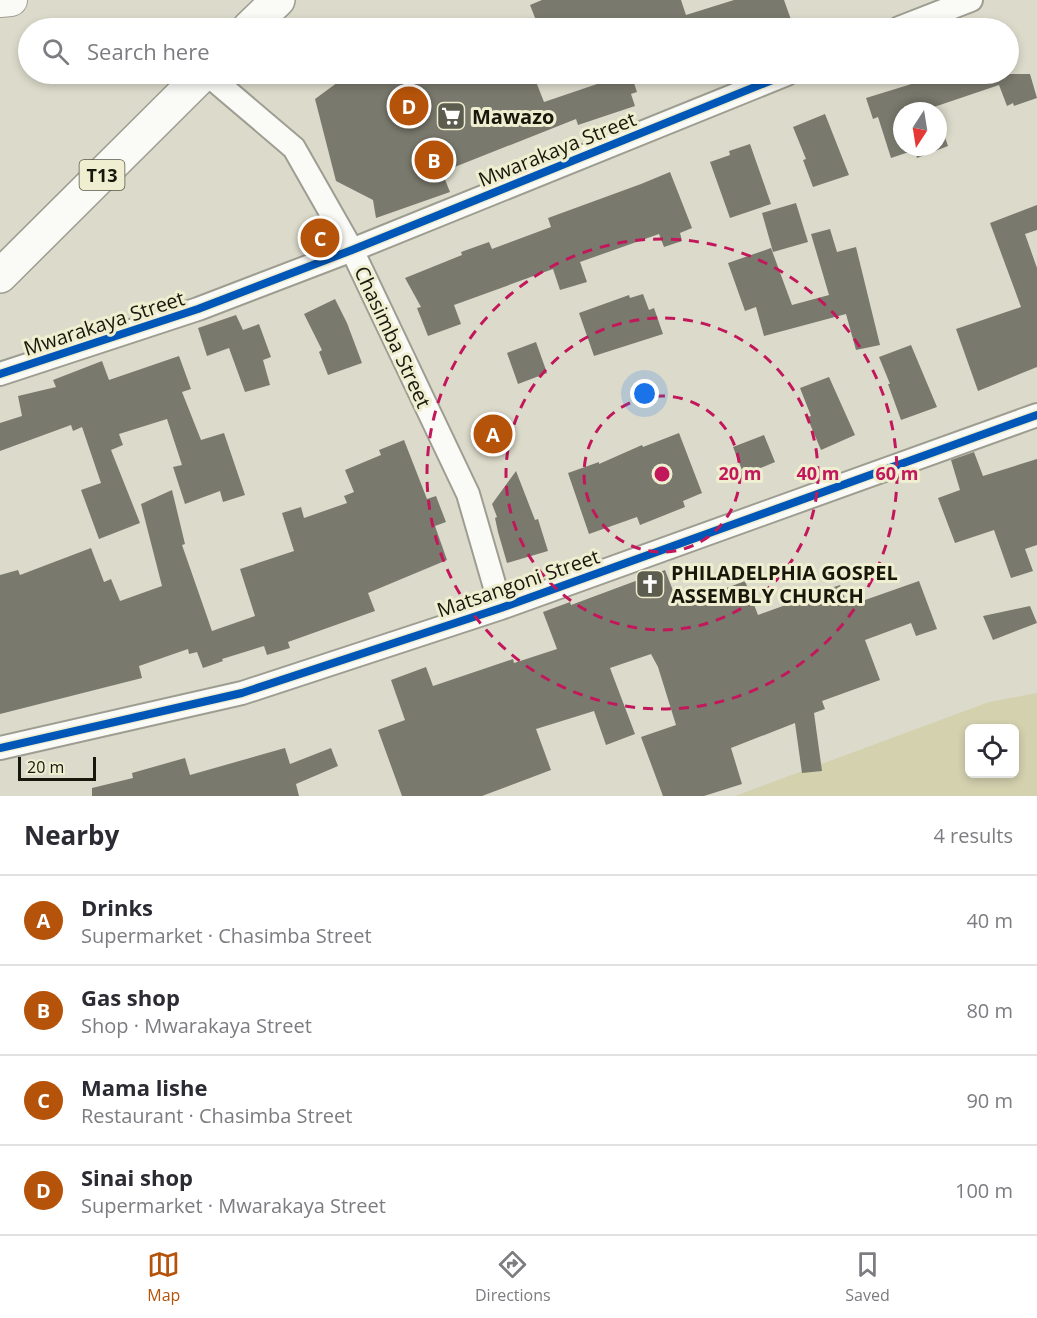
<!DOCTYPE html>
<meta charset="utf-8">
<style>
:root{--surface:#fff;--page:#f2f2f3;--text:#2b2b33;--muted:#7c7c81;--line:#e1e1e2;--accent:#b45309}
body{margin:0;font-family:"Open Sans",sans-serif;background:var(--page);color:var(--text)}
.controls{position:absolute;right:18px;bottom:18px;display:grid;overflow:hidden;border-radius:9px;box-shadow:0 3px 9px #0003}
.controls button{width:54px;height:54px;display:grid;place-items:center;padding:0;border:0;border-bottom:2px solid var(--line);background:var(--surface);color:var(--text);font:30px sans-serif}
.compass{position:absolute;left:893px;top:102px;width:54px;height:54px;border-radius:50%;background:var(--surface);box-shadow:0 3px 9px #0003;rotate:192deg}
.scale{position:absolute;left:18px;bottom:15px;width:78px;box-sizing:border-box;padding-left:6px;border:3px solid #17170c;border-top:0;font-size:16px;line-height:21px;white-space:nowrap;color:#17170c;-webkit-text-stroke:4px #f0eed0;paint-order:stroke}
.you{position:absolute;left:645px;top:394px;width:21px;height:21px;margin:-15px;border:4px solid #fff;border-radius:50%;background:#1a73e8;box-shadow:0 0 0 9px #1a73e833}
.badge{display:grid;place-items:center;width:39px;height:39px;border-radius:50%;background:var(--accent);color:#fff;font-size:20px;font-weight:700}
.pin{position:absolute;translate:-50% -50%;border:3px solid #fff;box-shadow:0 2px 6px #0006}
.list{margin:0;padding:0;list-style:none}
h2{display:flex;justify-content:space-between;align-items:center;height:78px;margin:0;padding:0 24px;font-size:26px}
h2 small{font-size:20px;font-weight:400;color:var(--muted)}
.list li{display:grid;grid-template-columns:39px 1fr auto;gap:18px;align-items:center;box-sizing:border-box;height:90px;padding:0 24px;border-top:2px solid var(--line)}
.list b{display:block;font-size:22px;white-space:nowrap}
.list p{margin:0;font-size:20px;white-space:nowrap;color:var(--muted)}
.list em{font-size:20px;font-style:normal;color:var(--muted)}
.icon{flex:none;width:33px;height:33px;fill:none;stroke:currentColor;stroke-width:2;stroke-linecap:round;stroke-linejoin:round}
.map{position:relative;flex:none;width:1037px;height:796px;overflow:hidden}
.search{position:absolute;background:var(--surface);box-shadow:0 3px 9px #0003;left:18px;right:18px;top:18px;height:66px;display:flex;align-items:center;gap:15px;box-sizing:border-box;padding:0 21px;border-radius:33px;color:var(--muted);font-size:22px}
.sheet{height:438px;background:var(--surface)}
nav{display:flex;justify-content:space-around;align-items:center;box-sizing:border-box;height:84px;border-top:2px solid var(--line);background:var(--surface);font-size:16px;color:var(--muted)}
nav a{display:grid;justify-items:center;gap:3px}
nav .on{color:var(--accent)}
.map>svg:first-child{display:block}
.green{fill:#d3d1ae;fill-rule:evenodd}
.building{fill:#7a796d}
.lines{fill:none;stroke-linecap:round;stroke-linejoin:round}
.street-casing{stroke:#9e9d91;stroke-width:26}
.secondary-casing{stroke:#9e9d91;stroke-width:34}
.highway-casing{stroke:#9e9d91;stroke-width:36}
.street{stroke:#fafaf7;stroke-width:22}
.secondary{stroke:#fafaf7;stroke-width:32}
.highway{stroke:#fafaf7;stroke-width:33}
.cycleway-casing{stroke:#f0eed0;stroke-width:11}
.cycleway{stroke:#0057b8;stroke-width:8}
.ring{fill:none;stroke:#c2185b;stroke-width:3;stroke-dasharray:10 8}
.labels{text-anchor:middle;dominant-baseline:central;stroke-width:6;stroke-linejoin:round;paint-order:stroke}
.shield{fill:#f0eed0;stroke:#585847;stroke-width:1.5}
.shield-label{font-size:18px;font-weight:bold;fill:#17170c}
.poi-label{font-size:20px;font-weight:bold;fill:#17170c;stroke:#f0eed0;text-anchor:start}
.street-label{font-size:20px;fill:#17170c;stroke:#f0eed0}
.centre{fill:#c2185b;stroke:#f0eed0;stroke-width:3}
.ring-label{font-size:18px;text-anchor:middle;font-weight:bold;fill:#c2185b;stroke:#f0eed0;stroke-width:6;stroke-linejoin:round;paint-order:stroke}
</style>
<div class="map">
<svg width="1037" height="796" viewBox="0 0 1037 796">
<rect width="100%" height="100%" fill="#dcdbcb"/>
<path class="green" d="M1037,693V796H735L989,702ZM970,728H1014V774H970Z"/>
<path class="building" d="M542,0H681L686,15L734,0H784L794,28H539L530,5Z
M349,74H533L544,102L606,81L603,74H631L637,92L631,94L635,106L578,125L576,119L442,172L450,192L376,218L373,200L336,181L315,99Z
M944,74H1030L1037,98L1014,106L1013,103L1007,106L999,85L934,107L936,111H902V147H938V117L948,146L917,158L915,150L891,158L878,117L873,119L866,98Z
M825,114L849,175L813,187L803,160L806,159L793,127Z
M750,144L771,204L730,218L710,162L730,155L729,151Z
M670,172L692,228L680,233L682,241L664,247L659,234L580,262L587,282L560,290L553,269L454,305L461,324L428,336L417,308L421,307L405,278L462,255L461,252L489,242L492,249L551,227L548,218L641,184Z
M796,203L808,242L773,252L762,213Z
M1037,205V230L1025,234L1037,268V367L978,391L956,329L1021,307L990,223Z
M830,229L837,252L856,247L880,345L856,350L846,314L764,336L756,307L745,311L728,263L771,248L792,305L829,295L811,234Z
M643,294L649,310L654,308L663,334L594,356L579,313L629,295L630,298Z
M335,299L347,323L362,363L328,375L319,352L322,350L304,314Z
M236,315L243,330L259,324L271,357L263,360L270,385L245,392L229,348L207,356L198,328Z
M536,342L547,373L518,384L507,353Z
M911,345L937,407L901,420L888,384H890L879,357Z
M179,356L191,389L182,392L201,440L224,433L245,495L223,502L220,491L185,504L173,467L182,465L167,419L119,434L123,445L111,450L140,523L99,539L81,490L101,483L82,427L73,431L71,425L0,451V423L22,416L18,396L56,387L53,380L102,361L109,380Z
M829,377L855,435L821,450L807,417L811,416L800,388Z
M504,417L507,447L489,452L481,423Z
M679,433L702,493L683,501L685,507L640,525L637,517L589,534L568,473L599,462V464L642,445L643,447Z
M764,435L775,462L744,475L733,447Z
M404,440L427,499L436,496L446,522L435,526L447,560L368,593L375,611L288,642L290,648L267,655L264,646L222,659L223,661L203,668L197,652L189,654L188,649L139,666L142,678L0,714V575L18,570L20,575L91,548L104,582L111,579L120,601L162,586L141,504L172,490L185,544L182,545L212,631L255,616L240,569L294,551L282,513L301,507L304,518L347,503L344,496L354,492L345,470L381,455L379,450Z
M974,452L983,476L1037,459V545L1025,549L1033,571L1011,578L994,530L955,543L938,498L960,490L951,460Z
M516,471L535,520L538,519L548,551L507,563L498,532L495,518L497,517L492,504Z
M665,570L679,606L745,581L758,615L794,602L792,597L824,586L825,590L840,585L848,606L919,581L937,629L916,636L911,623L865,640L880,680L822,701L825,709L814,713L822,771L802,773L795,723L731,748L742,784L704,796H663L641,737L676,725L658,667L651,654L610,668L635,734L606,745L594,711L536,729L551,770L482,796H402L378,730L405,720L391,680L426,667L433,686L513,659L514,663L557,649L543,612L570,602L571,605Z
M1030,606L1037,623L993,640L983,616Z
M285,748L290,764L331,748L338,766L296,784L299,796H92V788L133,778L132,773L185,758L190,775Z"/>
<g class="lines">
<g class="street-casing">
<path id="street" d="M899,28L971,0
M207,74L294,148L352,250L468,494L501,608
M0,374L198,309L352,250L787,74
M0,748L242,693L501,608L1037,415"/>
</g>
<g class="secondary-casing">
<path id="secondary" d="M0,1L11,0"/>
</g>
<g class="highway-casing">
<path id="highway" d="M249,28L278,0
M0,276L203,74"/>
</g>
<use href="#street" class="street"/>
<use href="#secondary" class="secondary"/>
<use href="#highway" class="highway"/>
<g class="cycleway-casing">
<path id="cycleway" d="M0,374L198,309L352,250L787,74
M0,748L242,693L501,608L1037,415"/>
</g>
<use href="#cycleway" class="cycleway"/>
</g>
<g class="ring">
<circle cx="662" cy="474" r="78"/>
<circle cx="662" cy="474" r="156"/>
<circle cx="662" cy="474" r="235"/>
</g>
<defs>
<g id="supermarket-square" transform="scale(1.5)"><rect x="-9" y="-9" width="18" height="18" rx="4" fill="#5c5c4f" stroke="#f0eed0"/><path d="M-6-5.5h2.5l.6 2H6L4.5 2H-2.5L-4.4-4H-6ZM-1.5 3.2a1.3 1.3 0 1 0 .1 0ZM3 3.2a1.3 1.3 0 1 0 .1 0Z" fill="#fff"/></g>
<g id="church-square" transform="scale(1.5)"><rect x="-9" y="-9" width="18" height="18" rx="4" fill="#5c5c4f" stroke="#f0eed0"/><path d="M-1.2-6h2.4v3.5h3.3v2.4h-3.3V6h-2.4V-.1h-3.3v-2.4h3.3Z" fill="#fff"/></g>
</defs>
<g fill-rule="evenodd">
<use href="#supermarket-square" x="451" y="116"/>
<use href="#church-square" x="650" y="584"/>
</g>
<g class="labels">
<rect class="shield" x="79.5" y="160" width="45" height="30" rx="4.5"/>
<g class="shield-label">
<text x="102" y="175">T13</text>
</g>
<g class="poi-label">
<text x="472" y="116">Mawazo</text>
<text x="671" y="572">PHILADELPHIA GOSPEL<tspan x="671" dy="23">ASSEMBLY CHURCH</tspan></text>
</g>
<g class="street-label">
<text transform="translate(557 149) rotate(-22)">Mwarakaya Street</text>
<text transform="translate(104 323) rotate(-18)">Mwarakaya Street</text>
<text transform="translate(393 337) rotate(65)">Chasimba Street</text>
<text transform="translate(518 583) rotate(-19)">Matsangoni Street</text>
</g>
</g>
<circle cx="662" cy="474" r="9" class="centre"/>
<g class="ring-label">
<text x="740" y="480">20 m</text>
<text x="818" y="480">40 m</text>
<text x="897" y="480">60 m</text>
</g>
</svg>
<div class="controls">
<button><svg class="icon" aria-label="locate" viewBox="0 0 24 24"><circle cx="12" cy="12" r="6"/><path d="M12 2v4M12 18v4M2 12h4M18 12h4"/></svg></button>
</div>
<svg class="compass" viewBox="-18 -18 36 36"><path d="M0-13l5 13h-10z" fill="#e53935"/><path d="M0 13l5-13h-10z" fill="#7c7c81"/></svg>
<div class="scale">20 m</div>
<div class="you"></div>
<div class="pin badge" style="left:493px;top:434px">A</div>
<div class="pin badge" style="left:434px;top:160px">B</div>
<div class="pin badge" style="left:320px;top:238px">C</div>
<div class="pin badge" style="left:409px;top:106px">D</div>
<div class="search"><svg class="icon" aria-label="search" viewBox="0 0 24 24"><circle cx="10" cy="10" r="6"/><path d="M15 15l6 6"/></svg>Search here</div>
</div>
<section class="sheet">
<h2>Nearby<small>4 results</small></h2>
<ul class="list">
<li><span class="badge">A</span><div><b>Drinks</b><p>Supermarket · Chasimba Street</p></div><em>40 m</em></li>
<li><span class="badge">B</span><div><b>Gas shop</b><p>Shop · Mwarakaya Street</p></div><em>80 m</em></li>
<li><span class="badge">C</span><div><b>Mama lishe</b><p>Restaurant · Chasimba Street</p></div><em>90 m</em></li>
<li><span class="badge">D</span><div><b>Sinai shop</b><p>Supermarket · Mwarakaya Street</p></div><em>100 m</em></li>
</ul>
</section>
<nav>
<a class="on"><svg class="icon" aria-label="map" viewBox="0 0 24 24"><path d="M3 6l6-2 6 2 6-2v14l-6 2-6-2-6 2zM9 4v14M15 6v14"/></svg>Map</a>
<a><svg class="icon" aria-label="directions" viewBox="0 0 24 24"><path d="M12 3l9 9-9 9-9-9zM9 14v-3h6M13 9l2 2-2 2"/></svg>Directions</a>
<a><svg class="icon" aria-label="saved" viewBox="0 0 24 24"><path d="M7 4h10v16l-5-4-5 4z"/></svg>Saved</a>
</nav>
